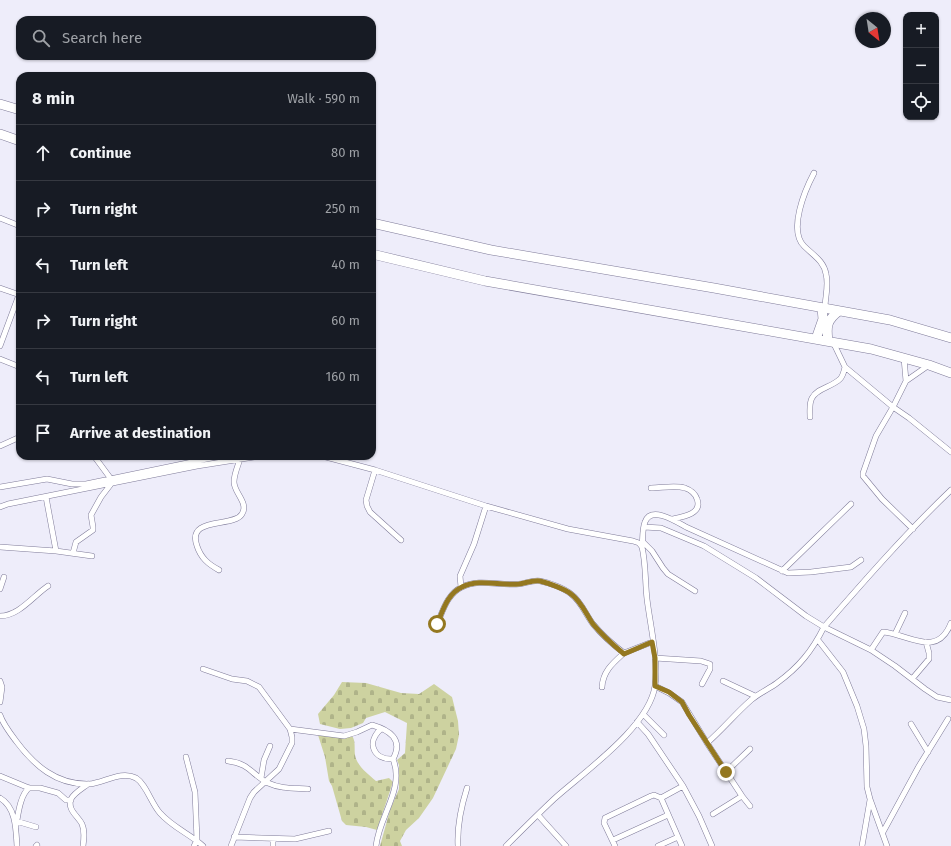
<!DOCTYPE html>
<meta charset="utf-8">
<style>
:root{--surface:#171b24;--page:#20242c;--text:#f1f3f6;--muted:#9ea1a6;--line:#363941}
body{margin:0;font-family:"Fira Sans",sans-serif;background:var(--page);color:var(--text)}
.controls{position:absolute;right:12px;top:12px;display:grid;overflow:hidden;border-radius:8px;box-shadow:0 1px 3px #0004}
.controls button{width:36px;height:36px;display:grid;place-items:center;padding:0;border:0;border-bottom:1px solid var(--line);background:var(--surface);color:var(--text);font:20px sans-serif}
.compass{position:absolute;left:855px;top:12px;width:36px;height:36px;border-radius:50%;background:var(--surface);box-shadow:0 1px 3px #0004;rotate:150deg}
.stop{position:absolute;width:12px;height:12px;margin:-9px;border:3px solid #947820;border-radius:50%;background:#fff}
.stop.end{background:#947820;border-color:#fff;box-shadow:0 1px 4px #0008}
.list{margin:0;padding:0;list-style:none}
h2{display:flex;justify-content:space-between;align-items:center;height:52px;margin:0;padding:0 16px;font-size:17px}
h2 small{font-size:13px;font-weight:400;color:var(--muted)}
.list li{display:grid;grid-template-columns:26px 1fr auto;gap:12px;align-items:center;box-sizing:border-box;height:56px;padding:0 16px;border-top:1px solid var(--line)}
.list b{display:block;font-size:15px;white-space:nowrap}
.list em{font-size:13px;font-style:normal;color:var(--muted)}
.icon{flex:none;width:22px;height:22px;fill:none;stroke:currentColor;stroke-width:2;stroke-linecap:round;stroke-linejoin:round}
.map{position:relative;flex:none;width:951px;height:846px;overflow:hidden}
.search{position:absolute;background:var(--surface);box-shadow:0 1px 3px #0004;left:16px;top:16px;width:360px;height:44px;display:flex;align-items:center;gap:10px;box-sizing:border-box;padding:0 14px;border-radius:12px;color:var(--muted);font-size:15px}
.panel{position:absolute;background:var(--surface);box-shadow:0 1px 3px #0004;left:16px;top:72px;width:360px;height:388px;border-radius:12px}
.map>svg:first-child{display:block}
.cemetery{fill:url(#cemetery-stones)}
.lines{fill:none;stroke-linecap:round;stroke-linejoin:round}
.street-casing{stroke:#7f7b99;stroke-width:6}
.highway-casing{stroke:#7f7b99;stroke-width:10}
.street{stroke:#fff;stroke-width:5}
.highway{stroke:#fff;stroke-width:9}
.route{stroke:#947820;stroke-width:5}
</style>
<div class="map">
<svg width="951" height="846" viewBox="0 0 951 846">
<defs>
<pattern id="cemetery-stones" width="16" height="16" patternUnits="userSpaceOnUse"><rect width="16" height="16" fill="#cdd2a0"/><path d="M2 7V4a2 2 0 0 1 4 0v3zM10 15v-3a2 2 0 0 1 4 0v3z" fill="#afb389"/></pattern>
</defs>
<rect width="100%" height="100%" fill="#eeedfa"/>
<path class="cemetery" d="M342,682L366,683L401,693L419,694L434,684L452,697L458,721L459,735L456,749L433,798L419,818L406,830L400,841L402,846H380L390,810L399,789V765L397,760L405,753L407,723L385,712L366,718L363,723L351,728L340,729L320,724L318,714L334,695Z
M318,735L340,738L352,736C356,741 354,749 355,755C357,766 368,774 376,781L389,778L393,782L377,830L366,827L346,825L342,821L332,786L329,781L325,757Z"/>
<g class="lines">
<g class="street-casing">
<path id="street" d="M814,173C805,190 788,230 804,246C813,255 824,261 826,274C829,285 825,298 825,308
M0,218L20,226
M0,288L20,295
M833,342L845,367L893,407L876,436L863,473V476L882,499L913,529
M0,346L20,292
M904,358L906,381L893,407L909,418L951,452
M0,359L20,367
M906,381L929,365
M810,417C810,411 809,403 812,398C817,388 832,387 840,379C843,376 844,371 845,367
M0,446L20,437
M94,456L111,479
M322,456L375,470L486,506L568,529L633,541L639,543L642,547C646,564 645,582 647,599C650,624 659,662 655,686C649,727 584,772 554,799C538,814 522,830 506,846
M375,470L366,500L367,506L370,512L401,540
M0,487L47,479L72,484H86L221,456
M651,488C662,488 675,485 685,488C691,490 695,493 697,499C703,514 682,517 672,519
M951,490C906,533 865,580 824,627L871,650L895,666L925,689L937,697L951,700
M46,497L56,551
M0,507L8,504L197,466L260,456
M644,527L661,528L704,546L756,578L806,616L824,627C812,651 799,667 777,683C769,689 759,693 751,700C736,713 723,729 707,743L682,702L669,693L655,686
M643,542L652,551L663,568L668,574L695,591
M0,547L56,551L92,556
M642,547C643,540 642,529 645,522C651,505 677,522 686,527L788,573L811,572L851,567L861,560
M73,553L76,542L93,530V527L91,515L101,497L111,484
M219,570C208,564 201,558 197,546C186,516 234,528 242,514C249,503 234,493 234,482C234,474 238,466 240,459V456
M782,571L851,504
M461,587L460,576L474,544L486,506
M0,589L4,577
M0,616C19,616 33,596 48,586
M437,624C443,611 447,594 462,587C479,578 500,586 519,584C526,583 533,580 540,581C550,583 564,588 571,594C581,601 586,615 593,624C602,635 612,644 624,653L652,642
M895,634L905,613
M818,640L843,672L857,706L864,729L866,746L867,787L870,799L887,846
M871,650L883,632C909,634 937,659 951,623
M655,658L701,661L710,664V669L702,684
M203,669L232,679L247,681L259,687L290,729L292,737V743L279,769L254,792L250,798L231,846
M912,679L929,659V653L926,642
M0,681L2,687L0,702
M723,681L755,696
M602,687C603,671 613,663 624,653
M643,714L664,735
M0,715C3,724 10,733 16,741C34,765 56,785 89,784C104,783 121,770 136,778C146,784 151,803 160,813C172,827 190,834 203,846
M637,722L648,734L683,786
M911,724L928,752
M290,729L344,736L357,732L372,725C389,730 404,739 393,759
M381,729C366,742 373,760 393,759
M707,743L742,796L750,806
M186,757L195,792L197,840L194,846
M228,761C249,763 252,775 268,783C281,789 294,788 308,789
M726,772L750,749
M0,776L29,788H40L58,793L66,800H71
M261,778L264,760L270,746
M0,798C16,807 16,830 17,846
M713,814L742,796
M538,815L566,846
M16,821L36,827
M16,826C18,815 20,795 29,788
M883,832L919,766L948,719
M234,837L295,839L329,831
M273,839V846
M613,840L668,815
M36,846L37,845
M83,846C84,838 85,831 82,824C78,816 67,810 71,799C74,793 83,788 88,784
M376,846C379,816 405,789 393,759
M458,846C457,827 461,807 467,788
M615,846L604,823L605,818L651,796L654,795L661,798
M658,846L678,837
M682,846L661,798L683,786L699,816L712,846
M862,846L870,800"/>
</g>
<g class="highway-casing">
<path id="highway" d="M0,104L20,110
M0,134L20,141
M372,223L491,250L714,288L890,320L951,338
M372,254L485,281L871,349L929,365L951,373
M816,339L823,319L822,308
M828,341C826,326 827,320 839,311"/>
</g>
<use href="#street" class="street"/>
<use href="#highway" class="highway"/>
</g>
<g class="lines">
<path class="route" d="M437,624C443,611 447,594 462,587C479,578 500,586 519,584C526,583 533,580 540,581C548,583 565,589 571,594C581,601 586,614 593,624C602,635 612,644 624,654L652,642L655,658V686L669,692L682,702L689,715L726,772"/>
</g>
</svg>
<div class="controls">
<button>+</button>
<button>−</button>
<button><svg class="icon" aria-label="locate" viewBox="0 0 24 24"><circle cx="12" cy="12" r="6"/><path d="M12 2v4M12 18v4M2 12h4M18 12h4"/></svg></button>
</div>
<svg class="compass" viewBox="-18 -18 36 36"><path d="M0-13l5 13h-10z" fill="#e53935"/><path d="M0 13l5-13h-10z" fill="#9ea1a6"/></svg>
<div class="stop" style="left:437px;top:624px"></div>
<div class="stop end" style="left:726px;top:772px"></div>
<div class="search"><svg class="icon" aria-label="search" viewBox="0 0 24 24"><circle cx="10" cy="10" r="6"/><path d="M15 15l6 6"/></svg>Search here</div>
<section class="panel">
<h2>8 min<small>Walk · 590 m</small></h2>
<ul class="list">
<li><svg class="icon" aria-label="ahead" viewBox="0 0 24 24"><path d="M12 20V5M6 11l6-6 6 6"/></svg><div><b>Continue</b></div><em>80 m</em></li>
<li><svg class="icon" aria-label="right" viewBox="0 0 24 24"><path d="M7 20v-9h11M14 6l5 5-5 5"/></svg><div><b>Turn right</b></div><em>250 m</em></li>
<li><svg class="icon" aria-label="left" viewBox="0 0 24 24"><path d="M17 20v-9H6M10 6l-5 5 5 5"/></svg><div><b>Turn left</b></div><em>40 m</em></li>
<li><svg class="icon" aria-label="right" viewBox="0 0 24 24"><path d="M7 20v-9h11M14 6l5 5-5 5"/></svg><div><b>Turn right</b></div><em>60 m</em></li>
<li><svg class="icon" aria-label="left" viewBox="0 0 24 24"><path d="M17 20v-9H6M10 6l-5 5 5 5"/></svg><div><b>Turn left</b></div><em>160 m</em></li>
<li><svg class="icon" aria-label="arrive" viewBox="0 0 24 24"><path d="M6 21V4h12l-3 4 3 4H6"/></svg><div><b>Arrive at destination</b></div></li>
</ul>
</section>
</div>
